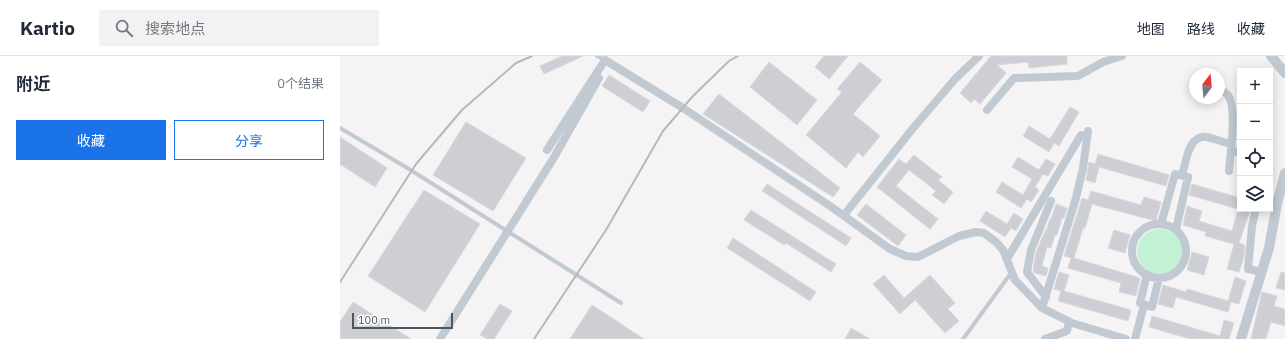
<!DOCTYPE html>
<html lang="zh">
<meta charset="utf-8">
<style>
:root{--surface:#fff;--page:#f2f2f3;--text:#1f2937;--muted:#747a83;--line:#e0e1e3;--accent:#1a73e8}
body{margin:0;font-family:"IBM Plex Sans","Noto Sans SC",sans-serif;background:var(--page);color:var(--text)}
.controls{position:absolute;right:12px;top:12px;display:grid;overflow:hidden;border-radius:0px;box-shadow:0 2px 10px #0003}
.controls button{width:36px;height:36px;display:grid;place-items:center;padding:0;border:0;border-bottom:1px solid var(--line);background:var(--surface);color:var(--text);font:20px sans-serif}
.compass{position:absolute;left:849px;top:12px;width:36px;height:36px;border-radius:50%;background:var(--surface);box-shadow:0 2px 10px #0003;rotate:16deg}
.scale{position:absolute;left:12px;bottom:10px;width:101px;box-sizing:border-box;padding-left:4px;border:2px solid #4a5661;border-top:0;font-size:11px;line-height:14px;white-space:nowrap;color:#4a5661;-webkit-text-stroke:3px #fff;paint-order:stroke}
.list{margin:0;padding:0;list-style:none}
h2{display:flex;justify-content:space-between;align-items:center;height:52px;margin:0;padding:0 16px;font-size:17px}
h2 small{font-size:13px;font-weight:400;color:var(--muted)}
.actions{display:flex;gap:8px;padding:12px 16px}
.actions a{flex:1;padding:9px 0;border:1px solid var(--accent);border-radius:0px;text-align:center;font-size:14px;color:var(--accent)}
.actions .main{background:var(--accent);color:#fff}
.icon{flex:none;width:22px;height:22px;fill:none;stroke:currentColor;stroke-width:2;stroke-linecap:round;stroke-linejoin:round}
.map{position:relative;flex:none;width:945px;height:283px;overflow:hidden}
header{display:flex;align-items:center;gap:24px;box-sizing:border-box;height:56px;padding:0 20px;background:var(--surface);border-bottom:1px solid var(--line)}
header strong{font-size:19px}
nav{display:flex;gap:22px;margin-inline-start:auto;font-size:14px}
.search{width:280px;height:36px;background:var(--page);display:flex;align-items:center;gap:10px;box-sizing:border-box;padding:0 14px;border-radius:0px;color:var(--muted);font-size:15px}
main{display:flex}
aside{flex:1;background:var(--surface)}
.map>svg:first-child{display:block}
.green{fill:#c3f1d5}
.building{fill:#cdcfd5;stroke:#d7d9de}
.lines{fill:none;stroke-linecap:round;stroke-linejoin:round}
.service{stroke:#c1cad2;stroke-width:4}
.minor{stroke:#c1cad2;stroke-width:8}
.tertiary{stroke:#c1cad2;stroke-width:10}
.rail{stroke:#b5b8bd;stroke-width:2}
</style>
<header>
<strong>Kartio</strong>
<div class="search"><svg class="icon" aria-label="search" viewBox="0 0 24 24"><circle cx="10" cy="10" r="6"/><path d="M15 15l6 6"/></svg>搜索地点</div>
<nav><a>地图</a><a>路线</a><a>收藏</a></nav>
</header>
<main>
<aside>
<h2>附近<small>0个结果</small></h2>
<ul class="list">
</ul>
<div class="actions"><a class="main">收藏</a><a>分享</a></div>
</aside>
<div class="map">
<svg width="945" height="283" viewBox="0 0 945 283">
<rect width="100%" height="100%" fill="#f5f3f3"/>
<path class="green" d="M797 196a23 23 0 1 1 46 0a23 23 0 1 1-46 0Z"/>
<path class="building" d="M222,0H243L204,18L200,10Z
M484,0H508L489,23L475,11Z
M651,0H727V8L689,12L688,6L657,9L666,17L640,48L634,43L631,47L620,37Z
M429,6L477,44L457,69L410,31Z
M520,6L542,24L513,58L540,80L523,101L518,96L506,112L466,79L502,36L497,33Z
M269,19L310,45L303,56L262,30Z
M379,38L500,132L493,141L363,58Z
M730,51L739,56L719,90L714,87L709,96L683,80L689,70L710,83Z
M126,66L186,102L153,155L93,119Z
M0,81L47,112L35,131L0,108Z
M758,98L829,119L826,130L759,111L755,127L746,124L749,106L755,108Z
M574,99L602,121L598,124L613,136L604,148L592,139L596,135L569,114L556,130L598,163L590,173L537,131L559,103L566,108Z
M678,101L699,114L706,103L715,108L708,120L703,118L695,131L699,134L691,146L687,143L681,152L656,136L662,126L683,139L692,123L672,111Z
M427,128L511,182L506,190L422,135Z
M852,128L900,142V153L910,155L899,187L905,189L904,201L899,216L887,213L894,188L865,180L866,176L843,169L847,150L862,155L859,165L892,175L898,153L849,139Z
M84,134L140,168L85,256L28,220Z
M751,135L801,149L804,141L821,146L816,165L752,148L745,172H743L734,202L800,222L796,240L779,236L781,227L728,212L731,202L724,200L742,142L748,144Z
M526,148L566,179L558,190L517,159Z
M716,148L727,152L724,162H722L717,179H715L711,192L707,191L702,210L708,212L706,220L695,217L693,215L696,196L705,175H706L710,163H711Z
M411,154L496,208L491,216L446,187L444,189L404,164Z
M646,155L667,168L674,157L683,163L676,175L671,172L665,181L640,165Z
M774,174L790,179L785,197L768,192Z
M393,182L476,236L470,245L387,192Z
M852,196L869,201L864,219L847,214Z
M719,216L729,219L724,235L791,254L788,265L718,245L721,235L714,233Z
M941,216L945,217V234L936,232Z
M544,219L564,242L590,219L615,247L608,253L619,265L605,277L575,244L560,258L533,228Z
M895,221L906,225L899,248L891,246L888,256L836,241L833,252L818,248L823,229L846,236L847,233L888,245Z
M922,236L937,240L934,250L945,253V270L931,266L926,283H911Z
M13,246L71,283H0V266Z
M160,248L172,255L154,283H147L140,279Z
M252,249L304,283H230Z
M812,260L880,280L884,264L894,267L889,283H850L809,271Z
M511,272L530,283H505Z"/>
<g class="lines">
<path class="service" d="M257,0L265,4
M0,72L69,113L281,247
M623,283L671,217"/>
<path class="minor" d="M879,33C881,34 885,36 887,38C898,49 890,99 889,115
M647,54L674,22L738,20L763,6L782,0
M207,94L265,4L343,52L493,152L550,193L566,200L578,201L619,180L636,176L644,177L656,186L663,194L675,224L702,252L732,267L786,283
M891,94L900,97
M842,119C846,107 848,78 867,81C875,83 883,86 891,88
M916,153L912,170L908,213L922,216
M504,159L574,71L615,23L639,0
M792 195a27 27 0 1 1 54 0a27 27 0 1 1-54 0Z
M821,168L835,118L848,121L836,173
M667,203L741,79L747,81
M807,218L800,247L812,251L819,222
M706,241L687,216L691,194L711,145
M702,252L736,142L743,112L748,75
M100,283L213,103L259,22
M705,283L727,275L729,266
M795,283L804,249"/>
<path class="tertiary" d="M931,0L945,17
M901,283L929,192L937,148L945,117"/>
<path class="rail" d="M0,226L76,108L122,54L176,7L192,0
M194,283L266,174L323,75L353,40L389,5L398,0"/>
</g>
</svg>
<div class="controls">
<button>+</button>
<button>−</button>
<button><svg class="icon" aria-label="locate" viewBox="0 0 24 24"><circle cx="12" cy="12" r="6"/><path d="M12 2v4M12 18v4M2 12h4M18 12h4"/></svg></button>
<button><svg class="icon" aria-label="layers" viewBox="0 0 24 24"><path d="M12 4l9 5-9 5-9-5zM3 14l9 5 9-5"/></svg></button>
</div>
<svg class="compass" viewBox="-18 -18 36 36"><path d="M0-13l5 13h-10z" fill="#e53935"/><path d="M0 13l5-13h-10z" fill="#747a83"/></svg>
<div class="scale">100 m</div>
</div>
</main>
